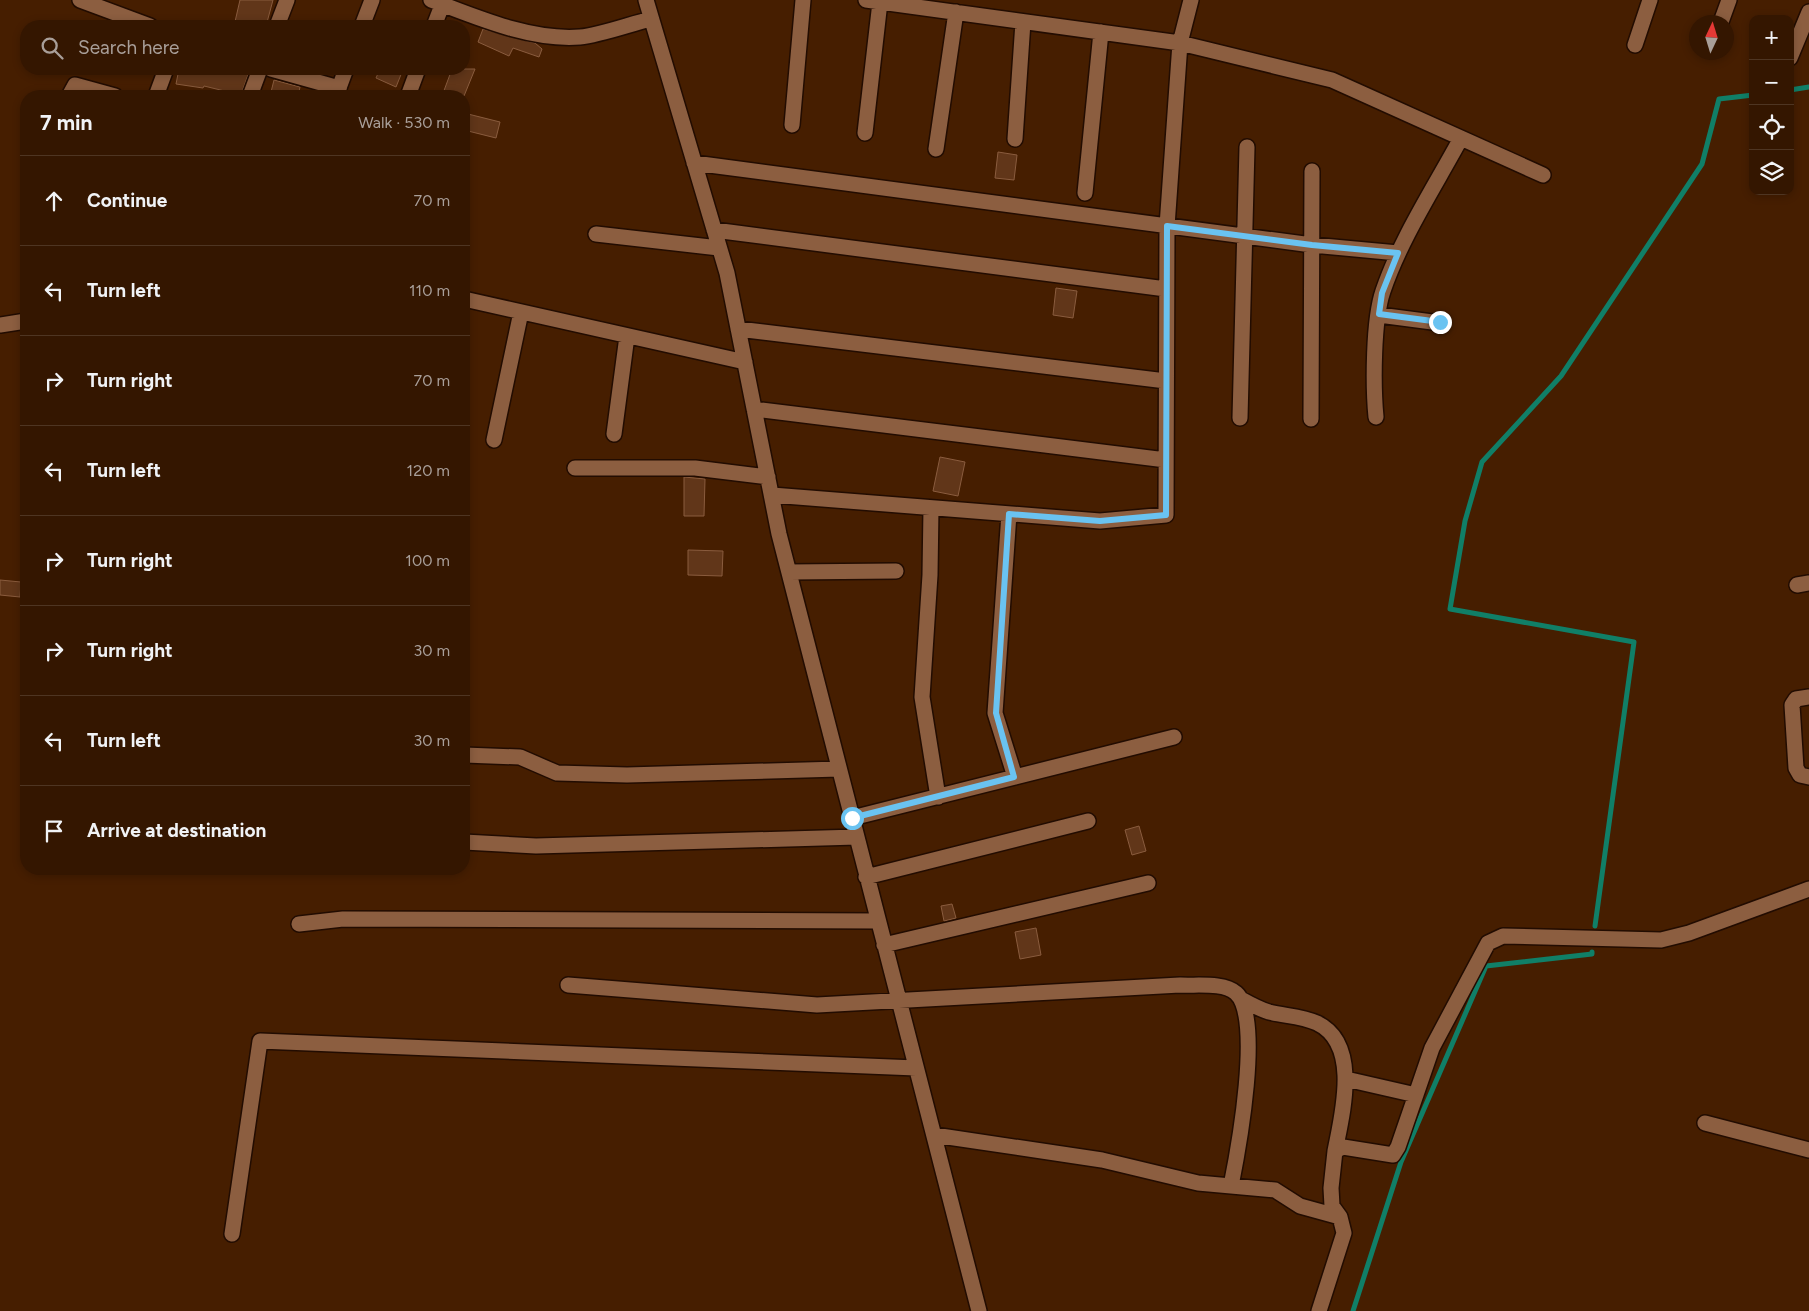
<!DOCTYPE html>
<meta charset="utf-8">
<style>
:root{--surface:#341600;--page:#3c1f0a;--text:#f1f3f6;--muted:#a99f99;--line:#4e3522}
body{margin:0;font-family:Figtree,sans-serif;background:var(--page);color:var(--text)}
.controls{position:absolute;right:15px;top:15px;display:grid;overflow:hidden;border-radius:10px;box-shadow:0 2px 8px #0003}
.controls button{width:45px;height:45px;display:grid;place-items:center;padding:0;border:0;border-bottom:1px solid var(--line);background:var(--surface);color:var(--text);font:25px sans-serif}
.compass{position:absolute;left:1689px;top:15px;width:45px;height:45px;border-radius:50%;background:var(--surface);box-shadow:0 2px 8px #0003;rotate:4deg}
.stop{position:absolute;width:15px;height:15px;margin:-11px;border:4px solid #6ac3f1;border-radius:50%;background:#fff}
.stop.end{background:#6ac3f1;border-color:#fff;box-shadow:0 1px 5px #0008}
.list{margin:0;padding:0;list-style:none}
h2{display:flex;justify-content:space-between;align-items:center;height:65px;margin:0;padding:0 20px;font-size:21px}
h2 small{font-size:16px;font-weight:400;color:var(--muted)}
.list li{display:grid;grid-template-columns:32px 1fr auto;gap:15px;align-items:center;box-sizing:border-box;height:90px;padding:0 20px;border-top:1px solid var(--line)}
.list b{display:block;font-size:19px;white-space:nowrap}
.list em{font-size:16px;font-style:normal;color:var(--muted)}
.icon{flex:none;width:28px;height:28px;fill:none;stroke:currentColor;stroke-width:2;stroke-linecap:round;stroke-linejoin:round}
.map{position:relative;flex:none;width:1809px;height:1311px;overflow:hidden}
.search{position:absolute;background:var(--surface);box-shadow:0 2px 8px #0003;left:20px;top:20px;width:450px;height:55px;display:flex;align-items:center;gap:12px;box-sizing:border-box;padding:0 18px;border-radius:20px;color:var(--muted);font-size:19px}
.panel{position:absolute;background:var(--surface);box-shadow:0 2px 8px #0003;left:20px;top:90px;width:450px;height:785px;border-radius:20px}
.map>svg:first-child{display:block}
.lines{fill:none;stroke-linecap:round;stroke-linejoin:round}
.stream{stroke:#107f67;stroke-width:5}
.building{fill:#613619;stroke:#8a5c3e}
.street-casing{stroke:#220c01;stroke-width:18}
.secondary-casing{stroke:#220c01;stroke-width:18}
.street{stroke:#8c5e40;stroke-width:15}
.secondary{stroke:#8c5e40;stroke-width:15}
.route{stroke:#6ac3f1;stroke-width:6}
</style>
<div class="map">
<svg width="1809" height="1311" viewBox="0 0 1809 1311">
<rect width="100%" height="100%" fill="#461e00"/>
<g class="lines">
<path class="stream" d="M1790,90L1809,87
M1595,926L1634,642L1450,609L1465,521L1482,462L1561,376L1702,164L1719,99L1753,95
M1353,1311L1401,1162L1486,966L1592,954V952"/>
</g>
<path class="building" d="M240,0H273L266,26H234Z
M483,29L535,43L542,49L539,57L513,48L509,56L478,42Z
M179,69H250L241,95L204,86L203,88L176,84Z
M380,69H393L402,72L396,87L376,78Z
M452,69H475L464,96H442Z
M274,80L300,87L298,96L271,92Z
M464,113L500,122L496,138L464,130Z
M998,152L1017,155L1014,180L995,178Z
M1056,288L1077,291L1073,318L1053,315Z
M940,457L965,462L958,496L933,491Z
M684,477L705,479L704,516H684Z
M688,550L723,551L722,576L688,575Z
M0,580L21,582L20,597L0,595Z
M1139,826L1146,851L1132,855L1125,830Z
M952,904L956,918L944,921L941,906Z
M1036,928L1041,955L1020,959L1015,932Z"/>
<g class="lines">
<g class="street-casing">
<path id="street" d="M80,0L150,26
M431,0C476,17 531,41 580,37C601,35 630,24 651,19
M646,0L727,273L779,534L979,1311
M866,0L1180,43L1332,80L1543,175
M1721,22L1729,0
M277,26L287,0
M434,26L444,0
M1635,45L1650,0
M1790,58L1809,12
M271,69L339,88
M69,96L75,85L115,96
M156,96L166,69
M250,96L260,69
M408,96L418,69
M792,125L803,0
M865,133L880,2
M1015,139L1023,22
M936,149L956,12
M694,163L1312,245L1398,253
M1085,193L1101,32
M714,230L1166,289
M596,234L719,248
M464,299L745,362
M1379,315L1440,323
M738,329L1166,381
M754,409L1166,460
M1376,417C1373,386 1373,320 1383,291C1401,238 1434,188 1461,138
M1240,418L1247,147
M1311,419L1312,171
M614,434L627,336
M494,440L521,312
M575,468H695L768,477
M772,495L1100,521L1166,515L1167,226L1180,43L1191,0
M931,508L930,575L922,697L938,797
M1009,514L995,713L1015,777
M789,572L896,571
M1797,585L1809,583
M1809,697L1796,699L1792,705L1796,768L1800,775L1809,777
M464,755L520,757L557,773L627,775L839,769
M852,818L1174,737
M464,842L536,846L857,837
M866,877L1088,821
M299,924L343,919L878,921
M884,945L1148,883
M568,985L817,1005L1180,985C1196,986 1224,982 1236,993C1263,1017 1238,1151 1231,1186
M1241,999C1250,1004 1259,1009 1269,1012C1285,1016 1302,1016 1317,1023C1361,1044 1342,1115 1335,1151
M1346,1079L1416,1095
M1705,1123L1809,1150
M934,1135L1102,1160L1198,1183L1275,1190L1300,1206L1340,1217
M232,1234L260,1041L916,1068
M1319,1311L1344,1233L1340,1217L1332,1206L1331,1188L1335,1151L1343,1147L1393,1155L1398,1147L1432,1048L1488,943L1503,936L1661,940L1689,933L1809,889"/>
</g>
<g class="secondary-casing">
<path id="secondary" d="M362,26L372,0
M336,96L346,69
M0,325L26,321"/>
</g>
<use href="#street" class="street"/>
<use href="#secondary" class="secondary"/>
</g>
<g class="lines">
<path class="route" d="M852,818L1014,777L996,713L1009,514L1100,521L1166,515L1167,226L1312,245L1398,253L1382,293L1379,314L1440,322"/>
</g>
</svg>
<div class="controls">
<button>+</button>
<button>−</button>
<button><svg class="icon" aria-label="locate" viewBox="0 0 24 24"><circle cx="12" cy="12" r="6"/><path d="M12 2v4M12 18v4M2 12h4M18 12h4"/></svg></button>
<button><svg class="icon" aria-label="layers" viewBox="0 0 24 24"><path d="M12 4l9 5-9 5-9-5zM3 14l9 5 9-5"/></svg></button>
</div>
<svg class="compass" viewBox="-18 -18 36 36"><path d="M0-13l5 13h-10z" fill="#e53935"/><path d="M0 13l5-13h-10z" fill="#a99f99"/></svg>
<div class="stop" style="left:852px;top:818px"></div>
<div class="stop end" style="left:1440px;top:322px"></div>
<div class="search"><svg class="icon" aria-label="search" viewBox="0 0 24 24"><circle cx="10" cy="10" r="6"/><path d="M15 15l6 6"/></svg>Search here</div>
<section class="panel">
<h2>7 min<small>Walk · 530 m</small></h2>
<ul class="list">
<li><svg class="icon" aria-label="ahead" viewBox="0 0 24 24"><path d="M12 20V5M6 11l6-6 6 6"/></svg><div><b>Continue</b></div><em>70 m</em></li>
<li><svg class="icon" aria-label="left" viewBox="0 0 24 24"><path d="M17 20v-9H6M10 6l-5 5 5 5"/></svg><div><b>Turn left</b></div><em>110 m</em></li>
<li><svg class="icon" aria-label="right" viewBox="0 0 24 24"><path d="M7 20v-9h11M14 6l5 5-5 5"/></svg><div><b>Turn right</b></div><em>70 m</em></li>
<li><svg class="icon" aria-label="left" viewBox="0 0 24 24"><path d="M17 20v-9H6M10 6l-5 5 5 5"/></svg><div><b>Turn left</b></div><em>120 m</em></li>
<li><svg class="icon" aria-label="right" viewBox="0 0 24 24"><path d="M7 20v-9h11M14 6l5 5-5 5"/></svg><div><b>Turn right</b></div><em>100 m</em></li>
<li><svg class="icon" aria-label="right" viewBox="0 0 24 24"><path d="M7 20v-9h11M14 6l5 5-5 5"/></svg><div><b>Turn right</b></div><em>30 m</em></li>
<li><svg class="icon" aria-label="left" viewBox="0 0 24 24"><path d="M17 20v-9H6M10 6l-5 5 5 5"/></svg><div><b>Turn left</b></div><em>30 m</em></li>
<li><svg class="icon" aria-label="arrive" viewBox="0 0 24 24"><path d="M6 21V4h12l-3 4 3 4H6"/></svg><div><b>Arrive at destination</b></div></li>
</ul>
</section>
</div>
